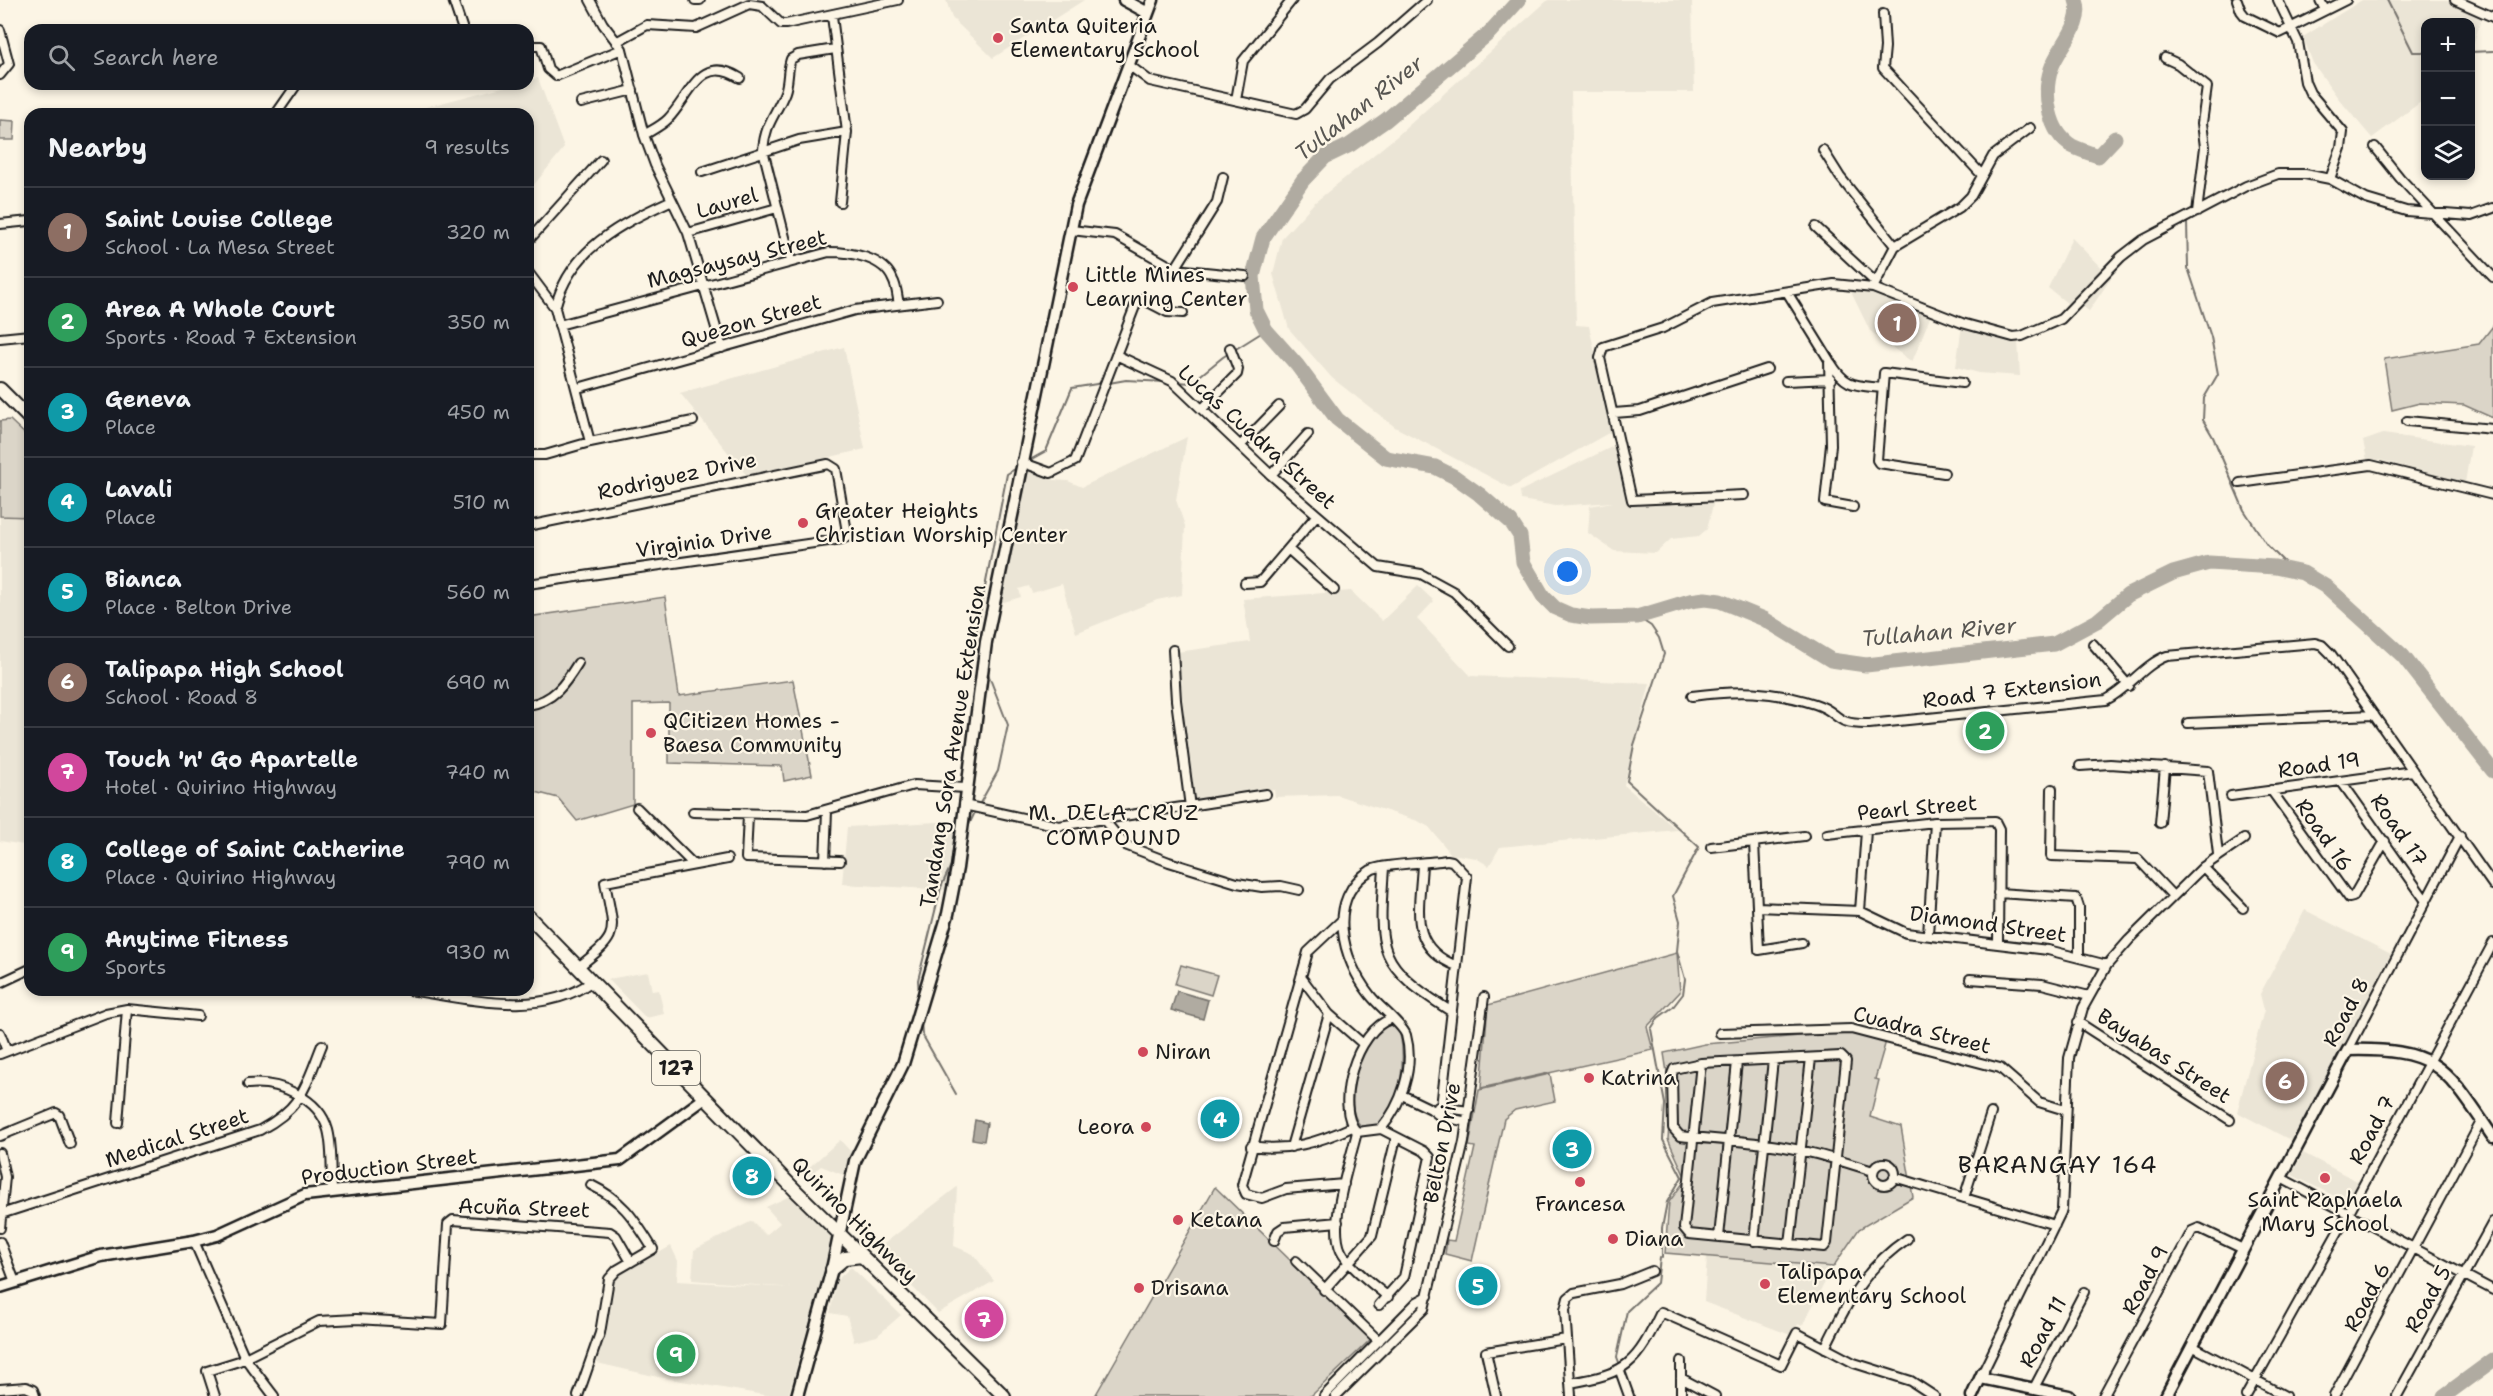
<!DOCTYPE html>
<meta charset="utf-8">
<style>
:root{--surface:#171b24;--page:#242831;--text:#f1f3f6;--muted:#9ea1a6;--line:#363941;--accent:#1a73e8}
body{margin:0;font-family:"Shantell Sans",sans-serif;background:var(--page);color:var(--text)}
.controls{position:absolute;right:18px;top:18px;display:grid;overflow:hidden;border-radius:12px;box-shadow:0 3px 9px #0003}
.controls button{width:54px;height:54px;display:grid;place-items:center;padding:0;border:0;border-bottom:2px solid var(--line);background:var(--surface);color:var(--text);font:30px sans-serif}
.you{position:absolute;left:1568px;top:572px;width:21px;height:21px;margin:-15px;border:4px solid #fff;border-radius:50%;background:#1a73e8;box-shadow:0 0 0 9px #1a73e833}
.badge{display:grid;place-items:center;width:39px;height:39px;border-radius:50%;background:var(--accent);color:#fff;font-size:20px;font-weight:700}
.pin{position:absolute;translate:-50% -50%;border:3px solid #fff;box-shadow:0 2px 6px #0006}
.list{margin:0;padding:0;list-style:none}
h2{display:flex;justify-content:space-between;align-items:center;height:78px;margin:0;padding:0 24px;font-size:26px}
h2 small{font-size:20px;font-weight:400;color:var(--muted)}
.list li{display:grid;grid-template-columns:39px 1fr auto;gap:18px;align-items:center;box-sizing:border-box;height:90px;padding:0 24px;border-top:2px solid var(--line)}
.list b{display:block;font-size:22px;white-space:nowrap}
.list p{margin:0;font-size:20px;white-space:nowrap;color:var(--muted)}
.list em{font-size:20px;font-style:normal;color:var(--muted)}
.icon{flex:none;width:33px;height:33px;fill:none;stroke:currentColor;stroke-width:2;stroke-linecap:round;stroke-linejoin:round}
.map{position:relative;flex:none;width:2493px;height:1396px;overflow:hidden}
.search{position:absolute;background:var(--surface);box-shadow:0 3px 9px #0003;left:24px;top:24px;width:510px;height:66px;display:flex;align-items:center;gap:15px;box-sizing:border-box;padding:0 21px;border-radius:18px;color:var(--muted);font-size:22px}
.panel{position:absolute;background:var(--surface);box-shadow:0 3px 9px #0003;left:24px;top:108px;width:510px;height:888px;border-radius:18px}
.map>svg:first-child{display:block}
.built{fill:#ebe5d6}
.green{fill:#dbd5c8;stroke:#7c7872;stroke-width:1.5}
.water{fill:#b0aba1;stroke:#75726c;stroke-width:1.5}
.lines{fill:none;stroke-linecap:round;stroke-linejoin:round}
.stream{stroke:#75726c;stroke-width:2}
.river{stroke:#b0aba1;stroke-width:15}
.street-casing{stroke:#1c1c1c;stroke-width:12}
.secondary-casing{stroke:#1c1c1c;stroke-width:15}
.primary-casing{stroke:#1c1c1c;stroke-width:16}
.street{stroke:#fcf5e5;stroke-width:8}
.secondary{stroke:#fcf5e5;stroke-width:10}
.primary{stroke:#fcf5e5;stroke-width:12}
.poi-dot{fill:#d1495b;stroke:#fcf5e5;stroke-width:2}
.labels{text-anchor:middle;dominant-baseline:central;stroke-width:4.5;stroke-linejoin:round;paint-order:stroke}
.shield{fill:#fcf5e5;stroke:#5f5d58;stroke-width:1.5}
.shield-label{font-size:20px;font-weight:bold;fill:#1c1c1c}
.poi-label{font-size:21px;fill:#1c1c1c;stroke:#fcf5e5;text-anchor:start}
.street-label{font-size:21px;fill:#1c1c1c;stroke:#fcf5e5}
.water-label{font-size:22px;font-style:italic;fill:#575551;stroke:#fcf5e5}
.neighbourhood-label{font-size:22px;letter-spacing:1.5px;fill:#1c1c1c;stroke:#fcf5e5}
.quarter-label{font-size:24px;letter-spacing:1.5px;fill:#1c1c1c;stroke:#fcf5e5}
</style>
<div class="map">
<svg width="2493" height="1396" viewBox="0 0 2493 1396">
<rect width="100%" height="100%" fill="#fcf5e5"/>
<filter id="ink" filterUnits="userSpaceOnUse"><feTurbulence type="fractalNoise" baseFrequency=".0167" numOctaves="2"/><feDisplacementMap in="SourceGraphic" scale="12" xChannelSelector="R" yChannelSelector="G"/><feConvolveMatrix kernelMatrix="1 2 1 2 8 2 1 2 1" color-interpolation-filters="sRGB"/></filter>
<g filter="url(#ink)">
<path class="built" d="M946,0H1084L993,58L952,18Z
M1548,0H1692L1694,92H1571L1576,325L1589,326L1612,431L1511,488L1395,427L1332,378L1289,329L1273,274L1282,238L1314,203L1397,136Z
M2362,0H2447L2482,16L2471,52L2470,22H2426L2425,99L2372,138L2338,98L2313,63L2303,37Z
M538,78L564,148L528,192V114H399L514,84H528V80Z
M2072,238L2111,278L2089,311L2077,302L2072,307L2048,288Z
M1863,288L1931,315L1912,362L1870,331L1851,292Z
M1962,325L2018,341L2020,376L1979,373L1956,367Z
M844,347L865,449L747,476L680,393Z
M2383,434L2471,446L2465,483L2380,460H2367L2363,441Z
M1187,437L1176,500L1185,526L1182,595L1157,600L1076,633L1062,584L1032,593L1029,586L1019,589L1021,597L997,604L1006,575L1027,467L1054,480L1068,481L1082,487Z
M1616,445L1634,502L1653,504L1707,500L1715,496L1707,529L1699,536L1671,539L1656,553L1614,551L1588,533L1590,506L1613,502L1556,506L1521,500L1520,491Z
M0,516L30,517V846L0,841Z
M1418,586L1434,601L1417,619L1471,676L1650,683L1624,785L1677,830L1500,847L1489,866L1476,858L1451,854L1429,827L1418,821L1337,795L1275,797L1274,790L1194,802L1177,652L1250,642L1243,599L1351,591L1382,621Z
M955,821L946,890L842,884L847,827Z
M2305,910L2391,954L2294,1142L2237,1112L2264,1010L2260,994Z
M648,972L652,991L659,990L664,1014L646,1018L608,979Z
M840,1140L852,1153L846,1176L821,1166L809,1176L805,1171Z
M2303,1153L2359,1182L2348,1203L2292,1175Z
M957,1187L954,1246L973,1254L994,1281L938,1313L876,1250Z
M790,1196L833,1239L788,1396H770L658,1377L597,1363L610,1308L611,1280L671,1246L678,1261L677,1281L795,1288L692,1280L694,1250L752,1221L766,1235L780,1223L766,1207Z
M1707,1257L1833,1267L1802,1326L1798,1324L1793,1336L1704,1302Z
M851,1267L901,1315L877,1336L854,1342L847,1316L830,1313L837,1280Z"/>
<path class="green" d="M0,120L15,121L14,140H0Z
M2493,326V418L2464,405L2420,403L2392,410L2384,359L2479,344Z
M10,420L30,439V517L0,516V421Z
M665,597L679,696L793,680L812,775L784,781L782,766L669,763V703L633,704V804L577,821L558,798L528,790V617Z
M1999,721L2000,739L1971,740L1970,723Z
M1677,953L1680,992L1647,1027L1653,1050L1481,1088L1488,1005Z
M1181,965L1217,975L1211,995L1175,984Z
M1391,1025L1398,1029C1409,1053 1400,1135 1362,1127C1342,1110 1358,1055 1371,1037C1376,1031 1384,1027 1391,1025Z
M1846,1032L1886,1041L1875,1079L1879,1080L1870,1117L1901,1127L1913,1197L1859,1229L1833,1267L1665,1253L1669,1202L1686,1179L1668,1139L1671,1098L1664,1053L1705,1044Z
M1550,1074L1555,1101L1515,1110L1504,1119L1472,1261L1445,1254L1447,1240L1454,1241L1475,1147L1469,1146L1479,1090Z
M1215,1187L1371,1339L1311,1396H1095Z"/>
<path class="water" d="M1177,991L1208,1000L1203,1019L1171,1010Z
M975,1120L987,1123L984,1141L972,1139Z"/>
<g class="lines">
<path class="stream" d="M2387,0L2413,52H2426
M2470,52L2493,51
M2187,222L2188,268L2211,337L2218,374L2204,398L2203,420L2213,437L2244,510L2267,545L2292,570
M1178,382L1191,383L1223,357L1266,330
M1109,383L1126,380L1166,382
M1028,461L1046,451L1072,388L1103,383
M1637,617L1651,626L1659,638L1664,654L1634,745L1627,781L1699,847L1673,896L1680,921L1677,951L1685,979L1683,994L1673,1007L1658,1018L1651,1029L1665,1104L1663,1140L1682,1177L1667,1202L1662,1228V1258
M979,655L974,644L1007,474L1018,467
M979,805L998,771L1008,725L987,671
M967,829L976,810
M919,995L918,980L941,887L954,859
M921,1021L922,1034L956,1094
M1620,1365L1617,1357L1627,1311L1657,1283L1660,1258"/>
<path class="river" d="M1519,0L1489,33L1386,120L1350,145L1325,157L1303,180L1263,238L1253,276L1256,310L1266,330L1297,365L1337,419L1386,458L1435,467L1455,477L1479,494L1511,522L1520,536L1523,562L1543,596L1555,608L1571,615L1591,618L1637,617L1690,601L1705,599L1720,601L1764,619L1831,660L1866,665L2054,644L2097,621L2128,595L2173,573L2209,563L2275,567L2303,573L2328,588L2403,656L2493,771
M2076,0C2085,25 2058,47 2051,69C2043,93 2048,132 2072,146C2080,150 2089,153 2098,156L2115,138
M2444,1396L2493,1360"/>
<g class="street-casing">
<path id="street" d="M453,0L463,30
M590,0L603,24L622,49L644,135L655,165L688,233L722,348
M695,0H700
M2237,0L2241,11L2245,16L2280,33L2346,0
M2278,0L2298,42L2305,82L2310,93L2343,132L2341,148L2330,179
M2320,0L2325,10
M2455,0L2493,17
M1883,14L1885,47L1883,68L1981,174
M832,16L847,132L840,202
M0,30L9,64L0,75
M616,42L647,25L696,28L749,4L762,6L781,24H786L898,0
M528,46H541L548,69L556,76L622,49
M2165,58L2178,64L2207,87L2202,123L2205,147L2197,212
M1130,66L1150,81L1296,114L1305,109L1330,79L1378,43L1427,0
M1236,100L1243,61L1292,0
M581,103L633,90
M276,114L297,84
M644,135C652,130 661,126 668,119C691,95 700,53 740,78
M2375,147L2400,178L2493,277
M1823,150L1840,177L1895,246
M702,172L799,140L847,132
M0,224L30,221
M1816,227L1874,281
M1071,230L1115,235L1175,269L1245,276
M688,233L777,208
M528,241L601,160
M791,261L763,150C765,123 776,115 785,92C789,81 787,70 791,59L798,55L835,49
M1175,269L1217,202L1223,177
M528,272L555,308L590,442
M1873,288L1895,246L1960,207L1971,196L1993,156L2030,128
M1787,292L1829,360L1831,445L1825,502L1853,507
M555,308C570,249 620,224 672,200
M559,325L829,252C850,252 884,257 893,280C897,287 897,296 899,304
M0,338L30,335
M1116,355L1172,381L1271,475L1378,567L1421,574L1454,592L1508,646
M1831,363C1846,388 1856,385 1882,388
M1786,381L1831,379
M578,388L855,310L937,300
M1202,409L1237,374L1238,369L1230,348
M1614,413L1640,411L1767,369
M2407,421L2493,429
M1240,446L1279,406
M528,455H545L590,442L693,421
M1021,462L1051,473L1075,461L1137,301L1142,299L1167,312L1183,313
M1944,473L1879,463L1877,460L1884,373L1962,383
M1271,475L1308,434
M2240,483L2371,465L2493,495
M1744,495L1632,500L1600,358L1603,347L1663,328L1712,303L1834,284L1873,288L1962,323L2013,337L2022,336L2061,319L2121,257L2143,240L2246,186L2278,174H2305L2330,179L2366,199L2406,211L2471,216L2493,208
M528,526L828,464L836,469L847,532V537L842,539L528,584
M1288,549L1334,590
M1245,583L1260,582L1316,516
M2093,644L2129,686
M1173,650L1176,700L1190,807
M1692,696C1736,690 1771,690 1815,704C1841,712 1832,725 1869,724L2106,700C2128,689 2144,664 2167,656L2315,643L2322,645L2331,654L2493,885
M528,705C554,701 565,684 578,663
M2188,723L2374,715
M2080,766L2110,764L2208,771L2218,854
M2341,781L2426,901
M2052,789L2051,856L2138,859L2172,895
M2271,790L2349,898L2353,897L2385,841
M2231,796L2413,771
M964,805L1059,826L1266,794
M637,808L693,864
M693,812L807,815L914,785L966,788
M748,815L746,858L840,861
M1104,820L1125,845L1169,862L1237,883L1262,887L1281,886L1299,890
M2160,823L2165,767
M1827,834L1935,822L1995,821L1999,829L1998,943
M1754,842L1759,950L1802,943
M1711,847L1804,836
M825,861L827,811
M1422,864C1420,908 1407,947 1457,966
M2203,867L2243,908
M1384,868C1378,952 1377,965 1452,1012
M1998,893L2076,898L2079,907V956
M1758,907L1860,911L1906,933L2048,950L2107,965
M1860,911L1866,831
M1342,920L1308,952L1242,1185L1246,1194L1262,1198L1286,1189L1344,1184
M1928,935L1935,822
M577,968C622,933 614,935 605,882L727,859
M1301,977L1329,1014L1362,1043
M1970,979L2042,984L2089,996
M0,983L30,969
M409,990C466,998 540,1019 591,982
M2078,1022L2230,1120
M0,1033L7,1051
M1720,1033L1851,1029L2000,1068L2039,1102L2065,1110
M2348,1050L2460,836
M0,1054L106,1013L127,1009L198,1016
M1701,1063L1684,1228L1689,1234L1824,1247L1827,1243L1846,1061L1841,1056L1701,1063L1674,1069L1672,1074L1673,1128L1680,1136C1708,1139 1736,1140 1764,1144C1801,1148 1838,1160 1873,1171
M248,1084C278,1081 319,1097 328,1130C333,1149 331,1172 332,1192
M1402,1095L1431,1109L1440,1116L1467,1122
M1438,1107L1469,1111
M118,1123L127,1009
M1357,1132L1381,1129C1401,1105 1415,1068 1406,1035C1402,1024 1378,1006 1370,995C1342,960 1325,898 1371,870C1380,864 1432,863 1447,860L1452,861L1467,877L1440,1116
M1357,1132C1350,1162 1328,1223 1341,1251C1348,1266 1375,1286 1388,1297
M1357,1132C1333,1107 1357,1029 1391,1019
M0,1136L56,1113L59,1115L70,1144
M1251,1146C1288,1152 1319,1142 1352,1127
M1291,1147L1329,1014
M0,1153L5,1177L0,1228
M1873 1174a11 11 0 1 1 22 0a11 11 0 1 1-22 0Z
M1894,1177L2055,1225
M2281,1178L2493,1290
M1964,1198L1991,1113
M1,1214L260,1130C303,1107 305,1087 322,1045
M1719,1237L1737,1062
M194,1241L245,1358L274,1396
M1274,1241L1278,1231L1284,1227L1338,1222
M1754,1241L1773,1060
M0,1242L15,1282
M1790,1244L1811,1058
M1296,1261L1379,1341
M1324,1290L1372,1236L1396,1138
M1379,1305L1404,1277L1430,1157L1424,1151L1381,1129
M2192,1346L2285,1396
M1825,1348C1847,1303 1864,1268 1907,1239
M1620,1371L1629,1396
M1983,1372L2062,1210L2069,1058L2083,1008L2107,965L2129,940L2203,867L2244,839
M1681,1378L1715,1396
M1570,1383C1628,1373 1636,1364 1661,1312L1781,1365L1797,1333L1854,1363L1911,1381L1934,1396
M2034,1388L2084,1292
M0,1389L26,1387L33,1390L35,1396
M215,1396L207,1371L239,1361L319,1321L356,1319L442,1324L448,1224L453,1220L610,1232L616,1236L631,1262
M578,1396L600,1333L609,1279L617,1270L653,1249C634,1219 624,1201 591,1185
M1324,1396L1417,1302L1428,1296
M1336,1396L1424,1309L1464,1142L1484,997
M1496,1396L1486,1352L1566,1339
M1571,1396L1565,1310L1568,1298L1574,1293L1620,1284L1652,1271
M1681,1396V1361
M2103,1396L2192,1231L2199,1228L2243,1249
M2246,1396L2349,1212L2493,943
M2334,1396L2482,1120
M2397,1396L2493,1222"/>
</g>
<g class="secondary-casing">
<path id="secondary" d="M1124,0L1148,13
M0,1287L101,1256L194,1241L217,1235L305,1195L620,1160L705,1098
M1981,1378L2069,1396
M797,1396L832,1269L855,1161L903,1064L948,914L957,868L986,642L1076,205L1153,0
M1972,1396L1983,1372
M2166,1396L2348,1050C2438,1048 2445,1067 2493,1137"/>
</g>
<g class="primary-casing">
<path id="primary" d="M0,389L30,419
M528,916L797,1192L1004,1396
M832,1269L845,1258L862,1256"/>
</g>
<use href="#street" class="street"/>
<use href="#secondary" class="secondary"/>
<use href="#primary" class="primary"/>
</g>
</g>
<g class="poi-dot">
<circle cx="998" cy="38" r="6"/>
<circle cx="1073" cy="287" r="6"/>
<circle cx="803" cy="523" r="6"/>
<circle cx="651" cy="733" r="6"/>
<circle cx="1143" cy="1052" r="6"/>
<circle cx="1589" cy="1078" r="6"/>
<circle cx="1146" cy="1127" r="6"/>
<circle cx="2325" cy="1178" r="6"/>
<circle cx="1580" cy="1182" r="6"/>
<circle cx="1178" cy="1220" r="6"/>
<circle cx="1613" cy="1239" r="6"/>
<circle cx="1765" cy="1284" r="6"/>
<circle cx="1139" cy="1288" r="6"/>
</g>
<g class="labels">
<rect class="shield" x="652" y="1051" width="48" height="34" rx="4.5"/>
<g class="shield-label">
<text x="676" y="1068">127</text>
</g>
<g class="poi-label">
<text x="1010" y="26">Santa Quiteria<tspan x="1010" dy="24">Elementary School</tspan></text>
<text x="1085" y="275">Little Mines<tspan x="1085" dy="24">Learning Center</tspan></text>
<text x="815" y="511">Greater Heights<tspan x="815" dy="24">Christian Worship Center</tspan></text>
<text x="663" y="721">QCitizen Homes -<tspan x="663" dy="24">Baesa Community</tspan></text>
<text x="1155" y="1052">Niran</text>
<text x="1601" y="1078">Katrina</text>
<text x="1134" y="1127" text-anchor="end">Leora</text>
<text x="2325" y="1200" text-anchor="middle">Saint Raphaela<tspan x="2325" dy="24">Mary School</tspan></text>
<text x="1580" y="1204" text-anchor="middle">Francesa</text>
<text x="1190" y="1220">Ketana</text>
<text x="1625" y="1239">Diana</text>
<text x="1777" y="1272">Talipapa<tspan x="1777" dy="24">Elementary School</tspan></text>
<text x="1151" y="1288">Drisana</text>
</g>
<g class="street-label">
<text transform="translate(727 203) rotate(-16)">Laurel</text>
<text transform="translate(737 259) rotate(-14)">Magsaysay Street</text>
<text transform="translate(751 321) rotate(-16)">Quezon Street</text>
<text transform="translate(1257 437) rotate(42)">Lucas Cuadra Street</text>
<text transform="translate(677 476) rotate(-12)">Rodriguez Drive</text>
<text transform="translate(704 541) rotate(-8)">Virginia Drive</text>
<text transform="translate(2012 690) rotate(-7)">Road 7 Extension</text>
<text transform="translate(953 746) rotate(-81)">Tandang Sora Avenue Extension</text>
<text transform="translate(2319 765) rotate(-8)">Road 19</text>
<text transform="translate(1917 808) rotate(-5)">Pearl Street</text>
<text transform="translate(2399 830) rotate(55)">Road 17</text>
<text transform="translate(2324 835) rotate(55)">Road 16</text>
<text transform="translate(1988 924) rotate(8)">Diamond Street</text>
<text transform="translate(2346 1012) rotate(-62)">Road 8</text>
<text transform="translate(1922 1030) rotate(14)">Cuadra Street</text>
<text transform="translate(2164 1056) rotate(33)">Bayabas Street</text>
<text transform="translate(2372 1130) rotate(-62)">Road 7</text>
<text transform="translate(177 1138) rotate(-18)">Medical Street</text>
<text transform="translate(1442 1143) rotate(-79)">Belton Drive</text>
<text transform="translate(389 1167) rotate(-7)">Production Street</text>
<text transform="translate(524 1208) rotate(2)">Acuña Street</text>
<text transform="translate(855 1220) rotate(45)">Quirino Highway</text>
<text transform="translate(2145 1280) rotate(-62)">Road 9</text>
<text transform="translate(2367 1297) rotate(-62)">Road 6</text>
<text transform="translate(2428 1299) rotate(-61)">Road 5</text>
<text transform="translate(2043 1332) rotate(-62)">Road 11</text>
</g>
<g class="water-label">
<text transform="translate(1359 108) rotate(-38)">Tullahan River</text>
<text transform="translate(1939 632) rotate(-5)">Tullahan River</text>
</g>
<g class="neighbourhood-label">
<text x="1114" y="812">M. DELA CRUZ<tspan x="1114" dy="25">COMPOUND</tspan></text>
</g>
<g class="quarter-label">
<text x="2058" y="1165">BARANGAY 164</text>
</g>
</g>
</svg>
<div class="controls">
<button>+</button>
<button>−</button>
<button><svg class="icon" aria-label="layers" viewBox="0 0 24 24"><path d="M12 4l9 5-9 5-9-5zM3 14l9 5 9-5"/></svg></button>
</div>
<div class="you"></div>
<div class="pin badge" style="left:1897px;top:323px;background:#8d6e63">1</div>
<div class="pin badge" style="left:1985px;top:731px;background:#2e9e5b">2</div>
<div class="pin badge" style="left:1572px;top:1149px;background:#0f9aa8">3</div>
<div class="pin badge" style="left:1220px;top:1119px;background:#0f9aa8">4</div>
<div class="pin badge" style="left:1478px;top:1286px;background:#0f9aa8">5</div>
<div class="pin badge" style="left:2285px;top:1081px;background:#8d6e63">6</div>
<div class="pin badge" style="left:984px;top:1319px;background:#d1479c">7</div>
<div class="pin badge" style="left:752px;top:1176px;background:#0f9aa8">8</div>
<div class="pin badge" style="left:676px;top:1354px;background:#2e9e5b">9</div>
<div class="search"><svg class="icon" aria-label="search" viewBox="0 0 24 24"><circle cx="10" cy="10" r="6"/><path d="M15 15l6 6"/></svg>Search here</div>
<section class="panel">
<h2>Nearby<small>9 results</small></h2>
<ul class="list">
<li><span class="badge" style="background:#8d6e63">1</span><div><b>Saint Louise College</b><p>School · La Mesa Street</p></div><em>320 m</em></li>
<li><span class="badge" style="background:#2e9e5b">2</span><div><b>Area A Whole Court</b><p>Sports · Road 7 Extension</p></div><em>350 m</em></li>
<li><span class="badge" style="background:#0f9aa8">3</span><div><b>Geneva</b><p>Place</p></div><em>450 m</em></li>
<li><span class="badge" style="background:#0f9aa8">4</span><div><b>Lavali</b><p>Place</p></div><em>510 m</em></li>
<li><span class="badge" style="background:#0f9aa8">5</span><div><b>Bianca</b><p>Place · Belton Drive</p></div><em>560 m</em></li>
<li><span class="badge" style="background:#8d6e63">6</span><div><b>Talipapa High School</b><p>School · Road 8</p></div><em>690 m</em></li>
<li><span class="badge" style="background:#d1479c">7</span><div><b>Touch 'n' Go Apartelle</b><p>Hotel · Quirino Highway</p></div><em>740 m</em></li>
<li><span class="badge" style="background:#0f9aa8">8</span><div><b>College of Saint Catherine</b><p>Place · Quirino Highway</p></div><em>790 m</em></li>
<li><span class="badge" style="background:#2e9e5b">9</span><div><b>Anytime Fitness</b><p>Sports</p></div><em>930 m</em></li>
</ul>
</section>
</div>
